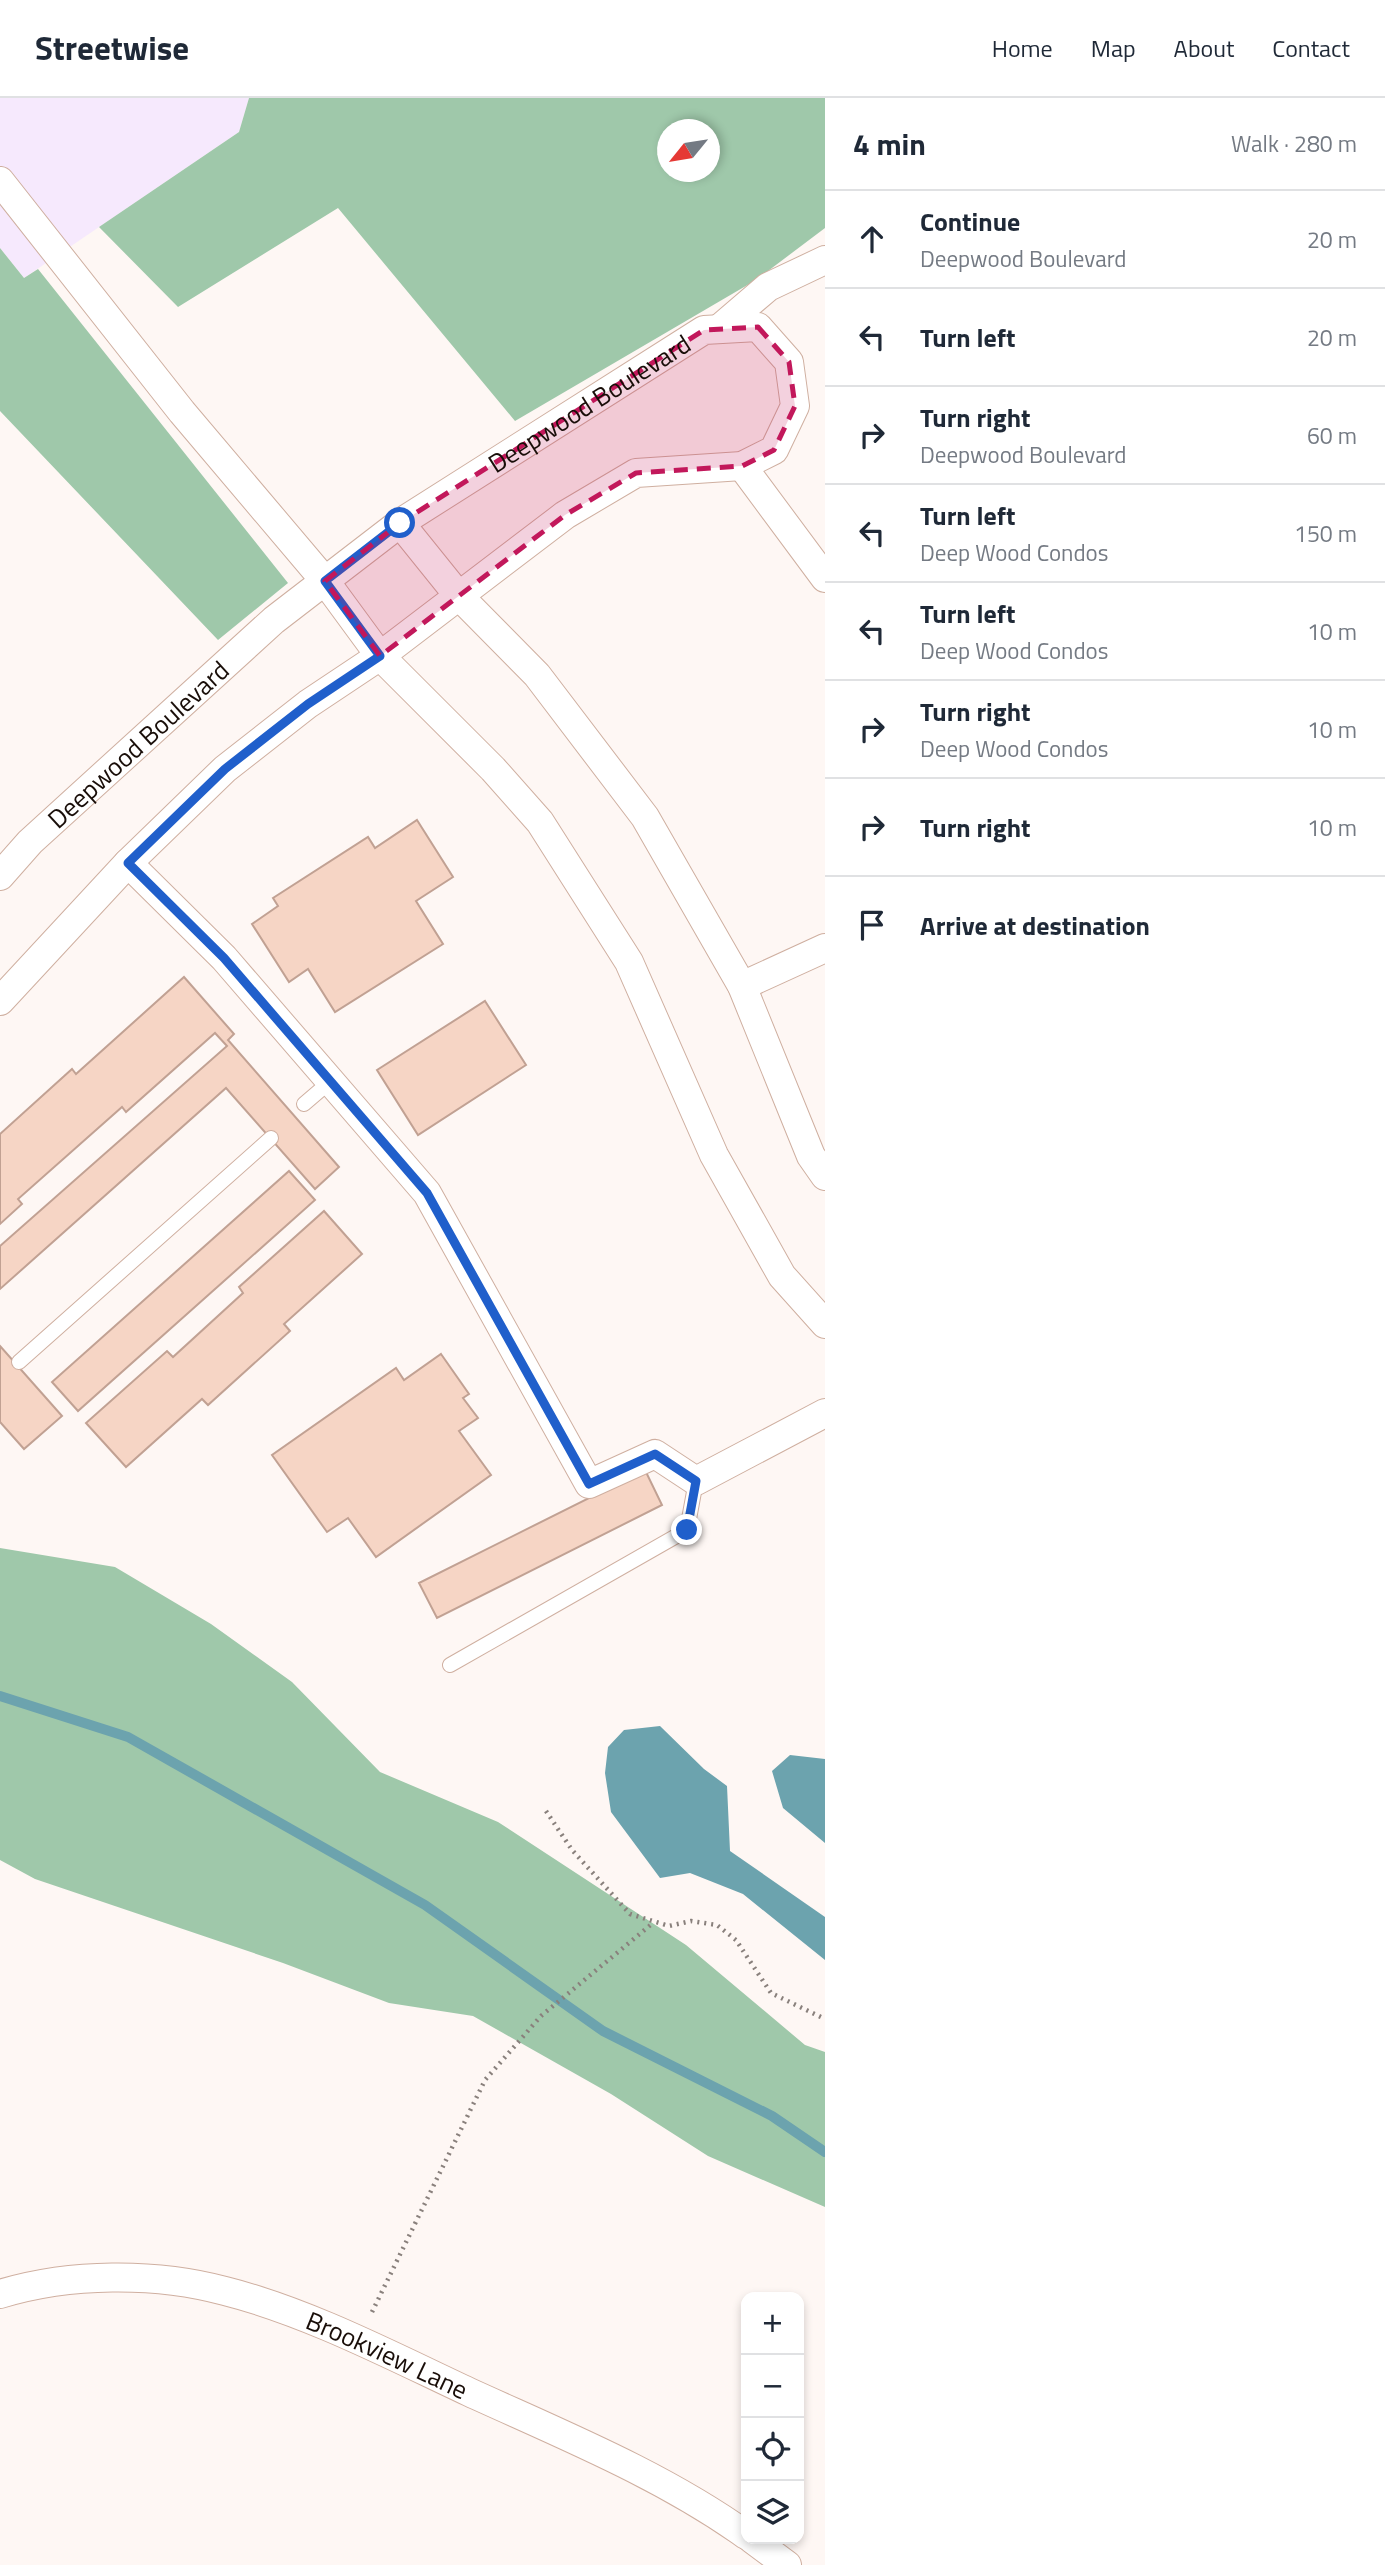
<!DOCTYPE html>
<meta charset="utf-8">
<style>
:root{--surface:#fff;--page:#f2f2f3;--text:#1f2937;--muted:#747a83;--line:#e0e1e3}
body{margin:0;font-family:"Titillium Web",sans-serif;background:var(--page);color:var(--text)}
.controls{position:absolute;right:21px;bottom:21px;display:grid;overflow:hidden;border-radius:14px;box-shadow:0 4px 10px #0003}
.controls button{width:63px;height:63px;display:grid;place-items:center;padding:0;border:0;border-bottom:2px solid var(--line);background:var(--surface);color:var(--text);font:35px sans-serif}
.compass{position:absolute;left:657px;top:21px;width:63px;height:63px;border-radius:50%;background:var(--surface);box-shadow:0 4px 10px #0003;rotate:240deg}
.stop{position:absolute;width:21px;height:21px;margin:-16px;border:5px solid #205fcb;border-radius:50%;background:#fff}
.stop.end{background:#205fcb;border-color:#fff;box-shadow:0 2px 7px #0008}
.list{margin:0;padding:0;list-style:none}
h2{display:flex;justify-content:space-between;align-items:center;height:91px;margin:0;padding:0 28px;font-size:30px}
h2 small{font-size:23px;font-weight:400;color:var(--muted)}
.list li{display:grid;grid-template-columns:46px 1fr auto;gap:21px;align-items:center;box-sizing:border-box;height:98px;padding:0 28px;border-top:2px solid var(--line)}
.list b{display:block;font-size:26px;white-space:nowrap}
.list p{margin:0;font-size:23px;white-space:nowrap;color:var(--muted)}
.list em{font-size:23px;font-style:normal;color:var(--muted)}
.icon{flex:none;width:38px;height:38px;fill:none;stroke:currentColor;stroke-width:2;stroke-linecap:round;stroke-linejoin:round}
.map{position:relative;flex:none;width:825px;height:2467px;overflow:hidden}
header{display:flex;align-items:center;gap:42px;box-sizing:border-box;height:98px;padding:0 35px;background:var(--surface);border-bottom:2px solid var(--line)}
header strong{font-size:33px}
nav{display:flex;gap:38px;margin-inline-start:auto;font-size:24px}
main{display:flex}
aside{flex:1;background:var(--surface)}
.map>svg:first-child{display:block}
.commercial{fill:#f6e9fd}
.forest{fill:#9fc8aa;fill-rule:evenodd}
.water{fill:#6ca3ae}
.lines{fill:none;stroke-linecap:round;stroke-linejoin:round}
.stream{stroke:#6ca3ae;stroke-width:10}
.building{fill:#f6d5c5;stroke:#c1a193;stroke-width:2}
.service-casing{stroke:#cfafa0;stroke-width:16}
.minor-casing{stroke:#cfafa0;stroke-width:30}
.path{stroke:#89807c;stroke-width:4.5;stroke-dasharray:2 5;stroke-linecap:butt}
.service{stroke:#fff;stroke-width:14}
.minor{stroke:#fff;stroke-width:28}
.route{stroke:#205fcb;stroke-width:9}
.marked{fill:#c2185b;fill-opacity:0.2;stroke:#c2185b;stroke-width:5;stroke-dasharray:14 9;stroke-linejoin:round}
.labels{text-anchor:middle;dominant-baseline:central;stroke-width:7;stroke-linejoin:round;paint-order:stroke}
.street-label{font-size:26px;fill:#190e09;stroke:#fef7f4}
</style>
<header>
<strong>Streetwise</strong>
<nav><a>Home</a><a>Map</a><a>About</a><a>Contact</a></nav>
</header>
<main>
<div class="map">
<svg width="825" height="2467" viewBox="0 0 825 2467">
<rect width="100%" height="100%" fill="#fef7f4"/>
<path class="commercial" d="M0,0H249L239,34L24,180L0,150Z"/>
<path class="forest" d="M249,0H825V130L756,182L515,323L338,110L178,209L99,129L239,34ZM668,32H710V74H668Z
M0,150L24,180L38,171L288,485L218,542L0,313Z
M0,1450L115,1469L211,1526L292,1584L380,1674L498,1724L686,1847L805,1947L825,1954V2109L708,2058L611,1996L473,1918L389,1905L283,1865L35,1781L0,1762Z"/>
<path class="water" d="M660,1628L704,1671L727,1688L730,1753L825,1819V1862L743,1796L690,1775L660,1780L611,1714L605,1675L608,1649L624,1632Z
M790,1657L825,1661V1745L783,1710L772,1673Z"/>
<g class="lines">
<path class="stream" d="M0,1598L128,1639L425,1807L603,1933L772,2018L825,2054"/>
</g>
<path class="building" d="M417,722L453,779L416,803L443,846L335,914L308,871L289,884L252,826L278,808L273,800L368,739L375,750Z
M184,879L234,936L228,942L339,1069L315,1091L226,990L0,1191V1148L227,948L215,935L126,1014L122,1009L18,1101L22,1106L0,1126V1036L72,971L76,976Z
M485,903L526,967L418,1037L377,972Z
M289,1073L315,1102L78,1313L52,1284Z
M324,1113L362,1156L284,1226L290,1233L208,1307L202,1301L126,1369L86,1325L167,1253L173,1259L243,1195L239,1189Z
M0,1248L62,1318L24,1351L0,1324Z
M441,1256L469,1296L463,1300L478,1320L459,1333L491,1377L376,1459L348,1420L327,1434L272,1357L396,1270L404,1282Z
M645,1372L662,1407L437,1520L419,1485Z"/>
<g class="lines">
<g class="service-casing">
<path id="service" d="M304,1006L332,982
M19,1264L271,1040
M450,1567L687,1432L696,1383"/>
</g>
<g class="minor-casing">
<g id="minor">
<path d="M0,83L182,314L325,483L380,558L493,671L540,724L629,864L714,1057L782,1178L825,1226"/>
<path d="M719,231L768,189L825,162"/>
<path d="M742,368L825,480"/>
<path d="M400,425L458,497L537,577L645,719L742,888L811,1058L825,1078"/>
<path d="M128,765L224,860L427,1095L589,1386L655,1356L696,1383L825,1315"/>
<path id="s1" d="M0,778L30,744L274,522L400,425L704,232L758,229L789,264L795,308L774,352L742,368L636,375L565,417L380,558L308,606L225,671L128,765L0,903"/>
<path d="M742,888L825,850"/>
<path id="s2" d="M0,2196C69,2175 155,2174 225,2193C308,2214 392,2258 469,2294C563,2337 662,2377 746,2437"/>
<path d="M752,2441L787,2467"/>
</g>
</g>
<path class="path" d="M546,1713L572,1752L630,1816L669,1828L691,1823L717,1827L736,1842L771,1895L825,1921
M372,2214L485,1982L541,1918L653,1825"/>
<use href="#service" class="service"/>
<use href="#minor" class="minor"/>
</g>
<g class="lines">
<path class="route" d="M400,425L325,483L380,558L308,606L225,671L128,765L224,860L427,1095L589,1386L655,1356L696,1383L687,1432"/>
</g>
<path class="marked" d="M758,229L789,264L795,308L774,352L742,368L636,375L565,417L380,558L325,483L400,425L704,232Z"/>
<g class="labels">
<g class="street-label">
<text stroke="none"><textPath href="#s1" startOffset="758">Deepwood Boulevard</textPath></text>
<text stroke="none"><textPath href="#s1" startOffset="191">Deepwood Boulevard</textPath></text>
<text stroke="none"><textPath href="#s2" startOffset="402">Brookview Lane</textPath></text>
</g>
</g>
</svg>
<div class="controls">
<button>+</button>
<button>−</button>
<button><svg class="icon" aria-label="locate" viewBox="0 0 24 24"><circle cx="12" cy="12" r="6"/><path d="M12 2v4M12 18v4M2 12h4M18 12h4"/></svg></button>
<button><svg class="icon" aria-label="layers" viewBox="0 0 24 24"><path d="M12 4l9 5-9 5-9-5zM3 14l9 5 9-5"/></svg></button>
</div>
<svg class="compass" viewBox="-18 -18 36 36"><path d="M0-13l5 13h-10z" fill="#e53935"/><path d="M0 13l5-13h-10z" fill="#747a83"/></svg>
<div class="stop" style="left:400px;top:425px"></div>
<div class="stop end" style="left:687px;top:1432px"></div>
</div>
<aside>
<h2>4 min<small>Walk · 280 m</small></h2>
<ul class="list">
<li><svg class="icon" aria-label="ahead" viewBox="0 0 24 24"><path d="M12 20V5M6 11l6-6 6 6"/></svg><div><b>Continue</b><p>Deepwood Boulevard</p></div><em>20 m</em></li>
<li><svg class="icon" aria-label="left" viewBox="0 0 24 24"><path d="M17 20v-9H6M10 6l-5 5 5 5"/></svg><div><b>Turn left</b></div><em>20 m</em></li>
<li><svg class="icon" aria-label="right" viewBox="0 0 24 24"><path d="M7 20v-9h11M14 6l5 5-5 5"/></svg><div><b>Turn right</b><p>Deepwood Boulevard</p></div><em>60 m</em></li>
<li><svg class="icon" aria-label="left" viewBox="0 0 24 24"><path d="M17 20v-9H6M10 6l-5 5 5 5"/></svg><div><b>Turn left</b><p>Deep Wood Condos</p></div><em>150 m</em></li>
<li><svg class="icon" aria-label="left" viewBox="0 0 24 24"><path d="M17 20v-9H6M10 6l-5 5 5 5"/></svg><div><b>Turn left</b><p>Deep Wood Condos</p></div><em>10 m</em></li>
<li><svg class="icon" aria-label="right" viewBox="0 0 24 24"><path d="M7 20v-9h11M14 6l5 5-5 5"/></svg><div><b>Turn right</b><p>Deep Wood Condos</p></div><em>10 m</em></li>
<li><svg class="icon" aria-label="right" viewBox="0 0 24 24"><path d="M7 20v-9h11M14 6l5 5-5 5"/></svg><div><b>Turn right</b></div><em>10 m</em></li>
<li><svg class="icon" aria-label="arrive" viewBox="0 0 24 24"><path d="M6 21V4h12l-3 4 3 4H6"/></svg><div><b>Arrive at destination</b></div></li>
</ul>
</aside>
</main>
